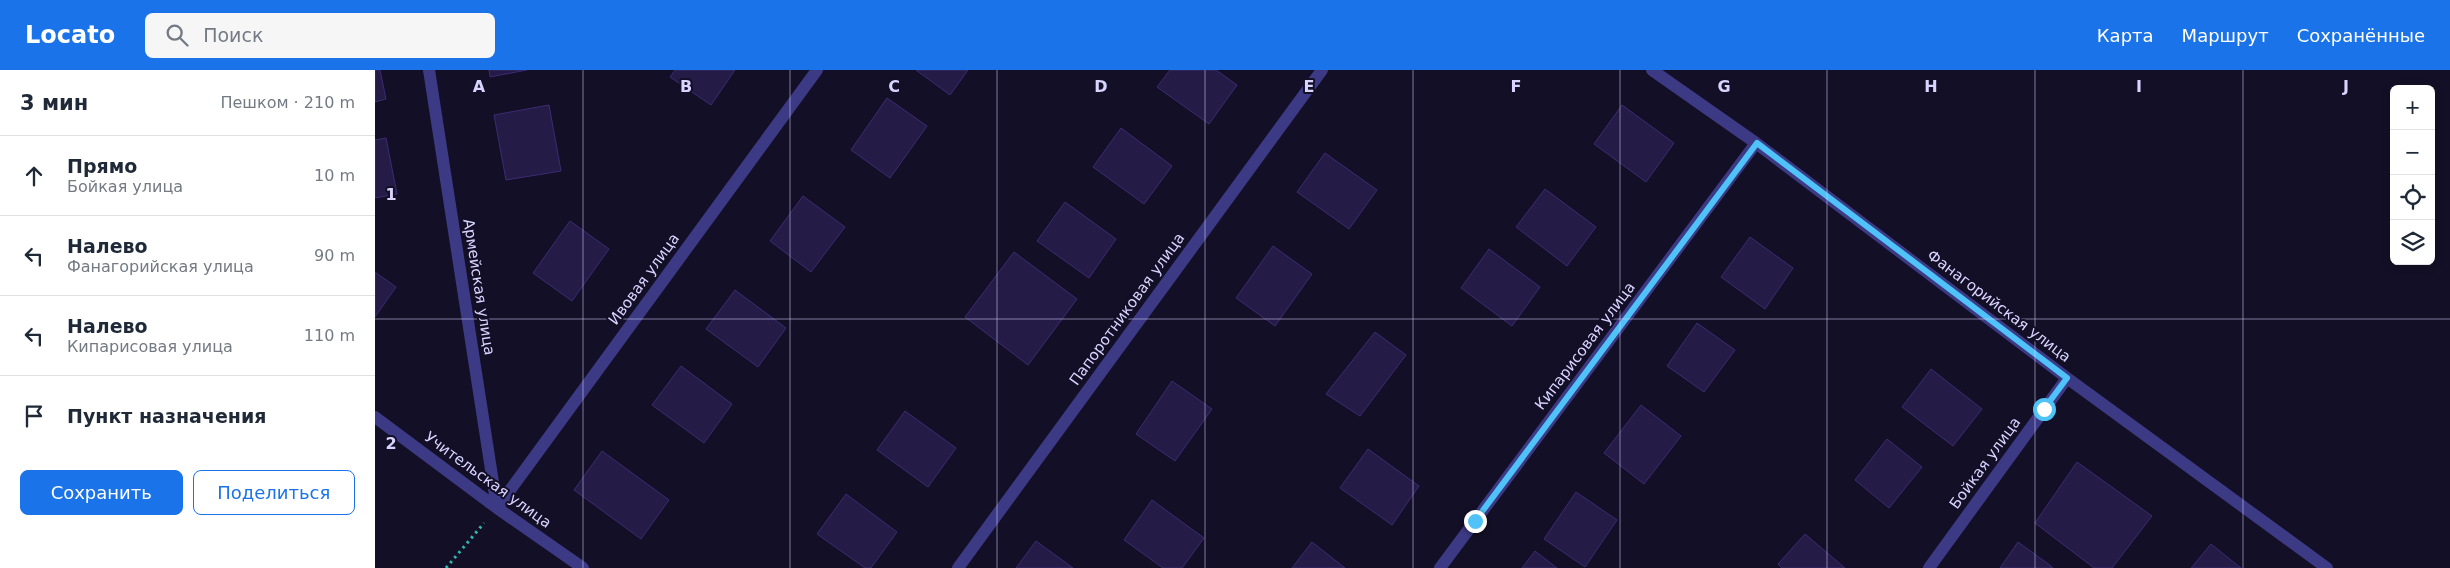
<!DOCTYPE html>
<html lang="ru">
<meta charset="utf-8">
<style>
:root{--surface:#fff;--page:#f6f6f7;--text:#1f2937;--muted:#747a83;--line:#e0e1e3;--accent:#1a73e8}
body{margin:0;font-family:"DejaVu Sans",sans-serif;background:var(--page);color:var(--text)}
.controls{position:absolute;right:15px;top:15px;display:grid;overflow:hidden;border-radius:8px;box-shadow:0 2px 8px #0003}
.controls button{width:45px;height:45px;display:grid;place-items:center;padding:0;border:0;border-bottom:1px solid var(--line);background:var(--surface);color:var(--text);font:25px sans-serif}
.stop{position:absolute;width:15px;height:15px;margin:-11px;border:4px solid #4fc3f7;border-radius:50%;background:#fff}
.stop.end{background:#4fc3f7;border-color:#fff;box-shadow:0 1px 5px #0008}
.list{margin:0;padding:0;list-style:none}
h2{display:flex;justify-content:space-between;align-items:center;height:65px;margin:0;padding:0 20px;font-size:21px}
h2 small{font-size:16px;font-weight:400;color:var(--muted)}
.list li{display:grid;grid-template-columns:32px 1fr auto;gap:15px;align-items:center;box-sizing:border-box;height:80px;padding:0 20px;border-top:1px solid var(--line)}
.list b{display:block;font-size:19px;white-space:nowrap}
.list p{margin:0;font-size:16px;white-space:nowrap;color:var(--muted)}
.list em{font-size:16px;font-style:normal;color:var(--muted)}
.actions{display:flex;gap:10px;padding:15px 20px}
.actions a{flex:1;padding:11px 0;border:1px solid var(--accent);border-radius:8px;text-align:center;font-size:18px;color:var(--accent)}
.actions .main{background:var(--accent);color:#fff}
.icon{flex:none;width:28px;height:28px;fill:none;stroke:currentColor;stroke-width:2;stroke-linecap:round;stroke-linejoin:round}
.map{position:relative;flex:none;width:2075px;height:498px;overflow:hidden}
header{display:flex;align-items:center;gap:30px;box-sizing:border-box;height:70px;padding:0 25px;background:var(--accent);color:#fff}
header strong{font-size:24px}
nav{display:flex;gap:28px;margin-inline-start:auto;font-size:18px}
.search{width:350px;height:45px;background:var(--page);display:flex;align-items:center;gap:12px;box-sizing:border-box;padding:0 18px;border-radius:8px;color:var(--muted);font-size:19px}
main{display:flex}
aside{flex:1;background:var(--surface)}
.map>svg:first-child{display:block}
.building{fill:#241b47;stroke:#3b2d73}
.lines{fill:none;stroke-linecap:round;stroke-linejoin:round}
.path{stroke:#2fb8b0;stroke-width:3;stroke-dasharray:2.5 4;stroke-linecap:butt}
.street{stroke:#3d3a85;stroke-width:12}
.route{stroke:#4fc3f7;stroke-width:6}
.grid{fill:none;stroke:#d9d4ff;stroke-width:1;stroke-opacity:0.55}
.labels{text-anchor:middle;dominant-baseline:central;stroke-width:4;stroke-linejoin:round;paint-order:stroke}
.street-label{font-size:15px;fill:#d9d4ff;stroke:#130f26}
.grid-label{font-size:16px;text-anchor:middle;font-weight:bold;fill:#d9d4ff;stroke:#130f26;stroke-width:4;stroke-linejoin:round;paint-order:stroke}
</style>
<header>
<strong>Locato</strong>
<div class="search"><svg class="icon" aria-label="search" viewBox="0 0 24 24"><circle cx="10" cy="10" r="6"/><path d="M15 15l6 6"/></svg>Поиск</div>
<nav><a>Карта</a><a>Маршрут</a><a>Сохранённые</a></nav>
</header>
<main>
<aside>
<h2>3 мин<small>Пешком · 210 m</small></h2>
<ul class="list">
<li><svg class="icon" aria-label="ahead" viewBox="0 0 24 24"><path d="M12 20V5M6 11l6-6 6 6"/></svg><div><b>Прямо</b><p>Бойкая улица</p></div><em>10 m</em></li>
<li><svg class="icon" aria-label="left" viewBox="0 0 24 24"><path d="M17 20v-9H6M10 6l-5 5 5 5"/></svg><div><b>Налево</b><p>Фанагорийская улица</p></div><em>90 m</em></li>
<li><svg class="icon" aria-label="left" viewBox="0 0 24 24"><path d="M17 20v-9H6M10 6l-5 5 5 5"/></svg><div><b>Налево</b><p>Кипарисовая улица</p></div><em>110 m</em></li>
<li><svg class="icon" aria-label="arrive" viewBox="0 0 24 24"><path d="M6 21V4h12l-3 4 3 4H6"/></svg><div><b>Пункт назначения</b></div></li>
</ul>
<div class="actions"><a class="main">Сохранить</a><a>Поделиться</a></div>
</aside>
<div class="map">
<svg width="2075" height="498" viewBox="0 0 2075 498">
<rect width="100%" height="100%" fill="#130f26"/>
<path class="building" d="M0,0H5L11,29L0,32Z
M114,0H152L115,7Z
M300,0H360L336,35L295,7Z
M541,0H593L575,25Z
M795,0H841L862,15L834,54L782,17Z
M512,28L552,56L515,108L476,80Z
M174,35L186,101L131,110L119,45Z
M1247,35L1299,73L1271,112L1219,74Z
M746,58L797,96L769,134L718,97Z
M11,68L22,124L0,128V70Z
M950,83L1002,120L974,159L922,122Z
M1170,119L1221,157L1192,196L1141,157Z
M428,126L470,157L436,202L395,171Z
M690,132L741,169L714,208L662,171Z
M195,151L234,179L197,231L158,203Z
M1375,167L1418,198L1390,239L1346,207Z
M898,176L937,204L900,256L861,228Z
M1114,179L1165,217L1137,256L1086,218Z
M639,182L702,229L653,295L590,247Z
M0,202L21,217L0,247Z
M360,220L411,258L383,297L331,259Z
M1322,253L1360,280L1329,322L1292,296Z
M1000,262L1031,285L985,346L951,324Z
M306,296L357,334L329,373L277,335Z
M1556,299L1607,339L1578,376L1527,337Z
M797,311L837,339L800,391L761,364Z
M1266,335L1306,366L1269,414L1229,383Z
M530,341L581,378L553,417L502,380Z
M1512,369L1547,397L1514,438L1480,410Z
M993,379L1044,416L1017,455L965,418Z
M227,381L294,430L266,469L199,420Z
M1702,392L1777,446L1737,498H1719L1660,453Z
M1201,422L1242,450L1210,497L1169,469Z
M471,424L522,462L496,498H490L442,464Z
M777,430L829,468L807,498H788L749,470Z
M1430,464L1470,498H1407L1403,494Z
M661,471L698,498H641Z
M937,472L970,498H917Z
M1643,472L1676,496L1678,498H1625Z
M1836,474L1866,498H1816Z
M1160,481L1182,498H1147Z"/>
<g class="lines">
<path class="path" d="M71,498L109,453"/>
<path class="street" d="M54,0L122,438
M1277,0L1381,73L1692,308L1952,498
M0,347L122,438L208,498
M122,438L442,0
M583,498L947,0
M1065,498L1381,73
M1554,498L1692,308"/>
</g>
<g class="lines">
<path class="route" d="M1100,451L1382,73L1692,308L1669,339"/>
</g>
<path class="grid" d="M208,0V498M415,0V498M622,0V498M830,0V498M1038,0V498M1245,0V498M1452,0V498M1660,0V498M1868,0V498M0,249H2075"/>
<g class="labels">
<g class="street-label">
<text transform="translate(269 209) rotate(-54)">Ивовая улица</text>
<text transform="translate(104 217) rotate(81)">Армейская улица</text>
<text transform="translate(1624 236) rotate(37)">Фанагорийская улица</text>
<text transform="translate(752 239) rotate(-54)">Папоротниковая улица</text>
<text transform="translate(1210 276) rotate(-53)">Кипарисовая улица</text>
<text transform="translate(1610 393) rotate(-54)">Бойкая улица</text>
<text transform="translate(113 410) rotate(36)">Учительская улица</text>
</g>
</g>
<g class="grid-label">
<text x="104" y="22">A</text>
<text x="311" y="22">B</text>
<text x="519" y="22">C</text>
<text x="726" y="22">D</text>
<text x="934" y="22">E</text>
<text x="1141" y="22">F</text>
<text x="1349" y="22">G</text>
<text x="1556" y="22">H</text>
<text x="1764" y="22">I</text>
<text x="1971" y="22">J</text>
<text x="16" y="130">1</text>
<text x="16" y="379">2</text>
</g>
</svg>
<div class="controls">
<button>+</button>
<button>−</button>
<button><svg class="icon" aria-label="locate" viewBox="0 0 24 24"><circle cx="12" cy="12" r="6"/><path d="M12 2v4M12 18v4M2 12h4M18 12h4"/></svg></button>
<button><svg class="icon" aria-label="layers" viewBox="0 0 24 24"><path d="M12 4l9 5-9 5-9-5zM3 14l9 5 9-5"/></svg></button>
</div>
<div class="stop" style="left:1669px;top:339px"></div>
<div class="stop end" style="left:1100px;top:451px"></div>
</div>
</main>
